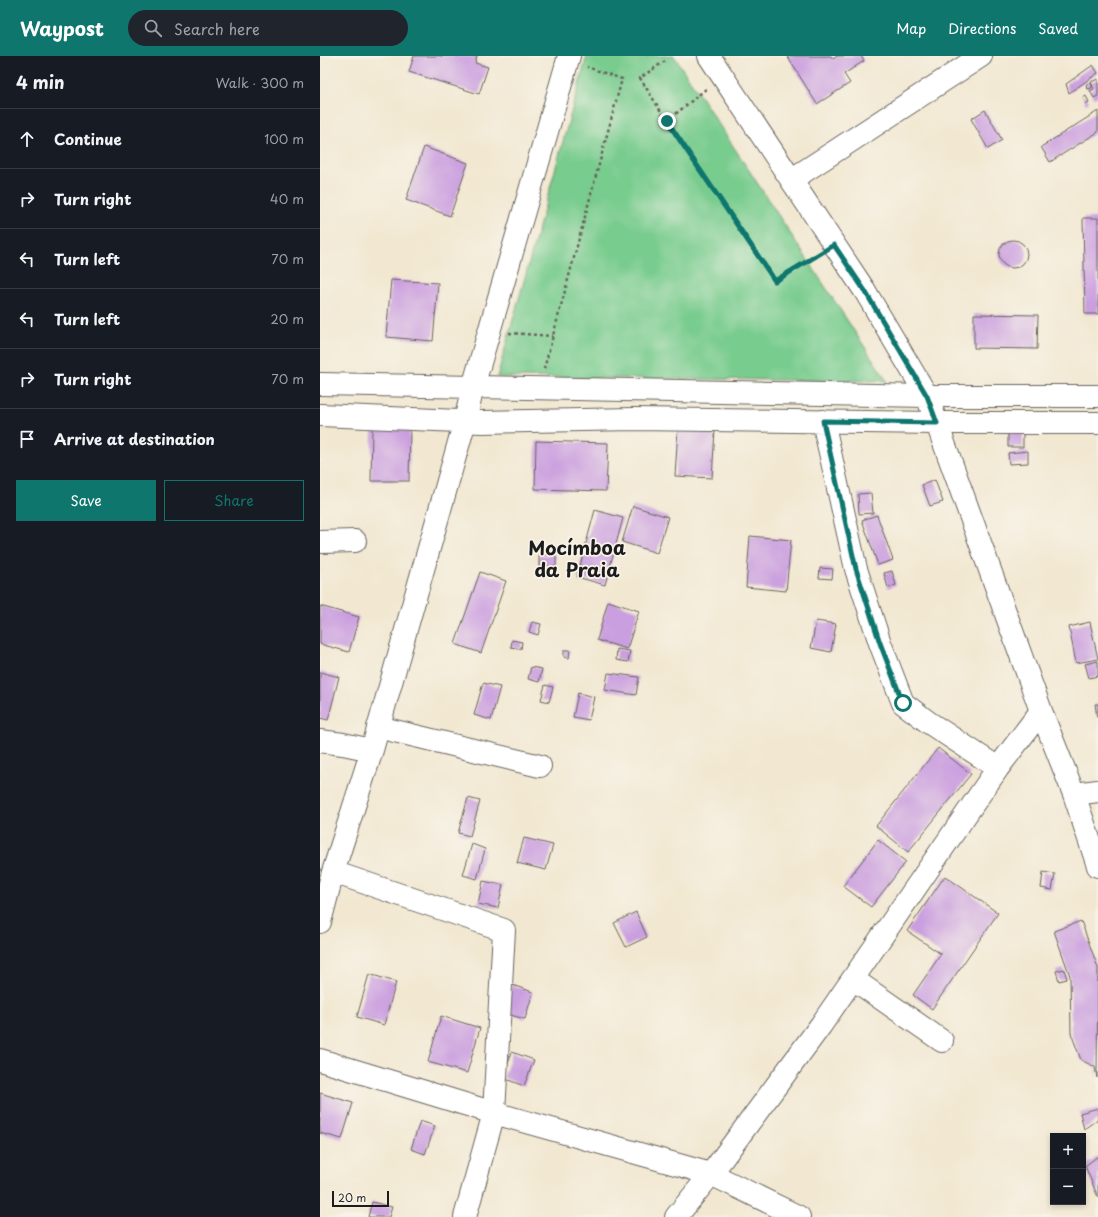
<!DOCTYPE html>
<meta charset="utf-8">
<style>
:root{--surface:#171b24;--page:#20242c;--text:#f1f3f6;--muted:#9ea1a6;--line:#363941;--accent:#0f766e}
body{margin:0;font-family:"Playpen Sans",sans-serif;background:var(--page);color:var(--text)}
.controls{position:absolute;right:12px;bottom:12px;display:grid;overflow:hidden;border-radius:0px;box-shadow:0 2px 6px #0003}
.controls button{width:36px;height:36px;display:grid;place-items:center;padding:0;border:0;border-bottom:1px solid var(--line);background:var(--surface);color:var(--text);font:20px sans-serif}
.scale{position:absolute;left:12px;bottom:10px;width:57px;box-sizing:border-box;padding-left:4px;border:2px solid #1c1c1c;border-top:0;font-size:11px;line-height:14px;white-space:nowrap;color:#1c1c1c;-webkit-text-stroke:3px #f7f3e8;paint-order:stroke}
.stop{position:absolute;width:12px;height:12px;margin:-9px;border:3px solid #0f766e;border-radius:50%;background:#fff}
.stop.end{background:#0f766e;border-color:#fff;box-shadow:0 1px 4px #0008}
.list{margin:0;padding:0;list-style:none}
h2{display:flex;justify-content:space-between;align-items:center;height:52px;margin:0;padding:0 16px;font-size:17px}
h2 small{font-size:13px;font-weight:400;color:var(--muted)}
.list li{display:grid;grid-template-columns:26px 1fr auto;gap:12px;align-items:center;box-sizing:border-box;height:60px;padding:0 16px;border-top:1px solid var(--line)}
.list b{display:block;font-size:15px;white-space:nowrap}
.list em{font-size:13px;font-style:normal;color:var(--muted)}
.actions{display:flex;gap:8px;padding:12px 16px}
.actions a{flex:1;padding:9px 0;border:1px solid var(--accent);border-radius:0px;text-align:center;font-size:14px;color:var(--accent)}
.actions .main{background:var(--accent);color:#fff}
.icon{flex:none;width:22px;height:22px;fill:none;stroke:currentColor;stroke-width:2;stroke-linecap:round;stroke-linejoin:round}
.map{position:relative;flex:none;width:778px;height:1161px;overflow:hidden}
header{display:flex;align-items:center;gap:24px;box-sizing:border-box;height:56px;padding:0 20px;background:var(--accent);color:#fff}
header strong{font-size:19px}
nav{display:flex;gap:22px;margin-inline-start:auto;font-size:14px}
.search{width:280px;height:36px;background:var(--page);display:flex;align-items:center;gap:10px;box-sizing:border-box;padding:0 14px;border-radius:22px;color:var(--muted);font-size:15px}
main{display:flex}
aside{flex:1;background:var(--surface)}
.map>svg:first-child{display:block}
.green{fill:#78cc8e;stroke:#4a7455}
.building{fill:#ca9fdf}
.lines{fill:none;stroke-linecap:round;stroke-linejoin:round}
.minor-casing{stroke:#67635c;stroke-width:24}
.path{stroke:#67635c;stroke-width:2.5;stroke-dasharray:3 3;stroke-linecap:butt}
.minor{stroke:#fff;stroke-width:22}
.route{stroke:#0f766e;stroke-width:5}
.labels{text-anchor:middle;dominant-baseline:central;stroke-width:3.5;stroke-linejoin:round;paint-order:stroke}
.town-label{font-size:19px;font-weight:bold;fill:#1c1c1c;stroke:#f7f3e8}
</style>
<header>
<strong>Waypost</strong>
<div class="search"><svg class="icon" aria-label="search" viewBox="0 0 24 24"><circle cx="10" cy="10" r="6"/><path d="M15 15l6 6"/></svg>Search here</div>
<nav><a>Map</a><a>Directions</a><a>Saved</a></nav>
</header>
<main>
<aside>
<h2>4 min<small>Walk · 300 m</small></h2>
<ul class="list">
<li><svg class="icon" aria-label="ahead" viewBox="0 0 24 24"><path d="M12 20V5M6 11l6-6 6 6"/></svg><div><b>Continue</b></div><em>100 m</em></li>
<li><svg class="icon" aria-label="right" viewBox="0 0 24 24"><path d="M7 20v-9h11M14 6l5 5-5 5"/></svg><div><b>Turn right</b></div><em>40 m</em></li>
<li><svg class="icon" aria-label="left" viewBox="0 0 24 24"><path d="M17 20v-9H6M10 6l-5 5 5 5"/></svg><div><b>Turn left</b></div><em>70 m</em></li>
<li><svg class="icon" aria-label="left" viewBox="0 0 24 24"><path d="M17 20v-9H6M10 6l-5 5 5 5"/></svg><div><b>Turn left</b></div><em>20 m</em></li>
<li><svg class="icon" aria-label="right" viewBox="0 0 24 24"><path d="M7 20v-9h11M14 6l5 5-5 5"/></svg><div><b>Turn right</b></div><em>70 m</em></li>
<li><svg class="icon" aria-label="arrive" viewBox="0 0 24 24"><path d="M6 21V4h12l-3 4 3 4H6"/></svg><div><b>Arrive at destination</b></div></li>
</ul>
<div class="actions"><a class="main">Save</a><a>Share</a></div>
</aside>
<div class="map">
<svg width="778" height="1161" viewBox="0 0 778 1161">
<rect width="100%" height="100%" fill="#f7f3e8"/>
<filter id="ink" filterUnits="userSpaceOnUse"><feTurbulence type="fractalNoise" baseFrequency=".025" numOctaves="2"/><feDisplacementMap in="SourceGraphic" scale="8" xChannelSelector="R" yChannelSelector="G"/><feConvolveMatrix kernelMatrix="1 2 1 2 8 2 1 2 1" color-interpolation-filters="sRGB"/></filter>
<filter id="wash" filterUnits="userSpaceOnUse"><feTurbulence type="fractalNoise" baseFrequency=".012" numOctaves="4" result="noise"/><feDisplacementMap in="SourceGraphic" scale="16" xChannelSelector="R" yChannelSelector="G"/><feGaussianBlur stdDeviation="0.9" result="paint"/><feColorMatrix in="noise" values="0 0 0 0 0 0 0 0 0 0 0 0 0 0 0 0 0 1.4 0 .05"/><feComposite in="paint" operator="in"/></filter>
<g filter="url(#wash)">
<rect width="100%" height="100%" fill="#f2e8d2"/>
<path class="green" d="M267,0H354L567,325L177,321Z"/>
<g id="blocks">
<path class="building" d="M94,0H157L155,7L168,11L159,38L89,16Z
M467,0H511L513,3L517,0H541L544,5L524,18L530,27L497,48Z
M773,9L778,17L749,37L746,28Z
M778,23V40L774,42L770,35L774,33L771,26Z
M766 30a3 3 0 1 1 6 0a3 3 0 1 1-6 0Z
M766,40L769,46L766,48L763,42Z
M665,54L682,84L668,93L651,63Z
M778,55V76L730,106L721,91Z
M104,91L148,107L130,160L86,144Z
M763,162H778V258H765Z
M679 198a14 14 0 1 1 28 0a14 14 0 1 1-28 0Z
M71,224L118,227L113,285L66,281Z
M654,258L718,259L717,293L654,292Z
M52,372L90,373L89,425H51Z
M358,372L395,374L392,422L355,420Z
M688,376H703V391H688Z
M216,385L288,387L286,435L215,433Z
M708,395V407L689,408L688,397Z
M615,424L623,446L610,450L602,429Z
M551,437L553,457L539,458L538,438Z
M313,450L348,461L337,497L302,486Z
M275,454L303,462L285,529L257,521Z
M557,459L573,504L558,509L542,464Z
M430,480L471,484L466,535L426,531Z
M219,499H236V511L219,510Z
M500,512L513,513L512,523L499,522Z
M572,515L576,529L568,532L564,517Z
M160,516L186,525L161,597L135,588Z
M288,545L319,555L307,593L277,584Z
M0,550L39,561L29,596L0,588Z
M496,565L516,568L511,596L491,592Z
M212,566L221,568L218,579L209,576Z
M770,566L778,603L756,607L749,571Z
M192,584L202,586L201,593L191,591Z
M297,593L310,595L308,606L296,604Z
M244,594H250L249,602L244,601Z
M778,605V620L769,622L765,608Z
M211,611L222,613L219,626L208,623Z
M0,616L19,621L8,664L0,662Z
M288,617L319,621L316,639L285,634Z
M163,627L180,631L171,664L154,659Z
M225,629L233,631L229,646L221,644Z
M258,637L274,641L269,664L253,661Z
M775,648H778V661H777Z
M618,692L651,718L588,796L556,770Z
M148,742L160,745L150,780L138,777Z
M204,782L233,789L226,814L197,807Z
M558,784L586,806L551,851L523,830Z
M152,788L165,793L157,823L143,819Z
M723,816L735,818L732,834L721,832Z
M625,820L678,857L612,953L593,939L621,898L587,875Z
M163,825L183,829L178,852L158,848Z
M316,856L327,881L306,891L294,867Z
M761,865L778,912L777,1022L775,1011L761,1004L751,977L750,920L734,875Z
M744,913L747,923L739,925L736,915Z
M49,918L76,926L64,969L37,961Z
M192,929L213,936L205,963L183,957Z
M121,960L160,972L147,1017L108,1006Z
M192,996L214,1004L204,1030L183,1022Z
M0,1037L33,1047L22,1083L0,1077Z
M778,1052V1063L764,1073L760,1057Z
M100,1065L115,1070L105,1098L91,1093Z
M778,1100V1141L765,1110Z
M52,1146L72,1151L69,1161H48Z"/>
</g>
</g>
<g filter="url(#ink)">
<use href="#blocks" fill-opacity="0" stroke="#67635c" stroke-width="1"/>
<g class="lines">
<g class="minor-casing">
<path id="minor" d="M389,0L545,235L607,340L721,655L754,738L778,810
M471,124L661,0
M0,328L607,340H778
M0,359L162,366L314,363L617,367H778
M503,365L536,513L560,587L583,647L608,666L678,712
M0,486L35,485
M58,671L220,710
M0,685L23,688L52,694
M754,738L778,735
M13,816L184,874L174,1057L145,1161
M0,866L13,816L52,694L145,365L153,331L249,0
M533,923L622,985
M0,1004L174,1057L391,1118L479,1161
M356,1161L391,1118L501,969L678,712L721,655"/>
</g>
<path class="path" d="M345,5L320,22L347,65
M386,33L347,65L455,225L497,199
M189,277L233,280
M224,313L302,23L267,11"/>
<use href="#minor" class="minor"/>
</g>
</g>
<g class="lines" filter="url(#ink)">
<path class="route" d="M347,65L455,225L514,189L545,235L607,340L617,367L503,365L536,513L560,587L583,647"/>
</g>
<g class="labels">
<g class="town-label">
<text x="257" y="491">Mocímboa<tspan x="257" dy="22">da Praia</tspan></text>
</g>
</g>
</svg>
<div class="controls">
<button>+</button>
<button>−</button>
</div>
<div class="scale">20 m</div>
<div class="stop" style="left:583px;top:647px"></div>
<div class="stop end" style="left:347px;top:65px"></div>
</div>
</main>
